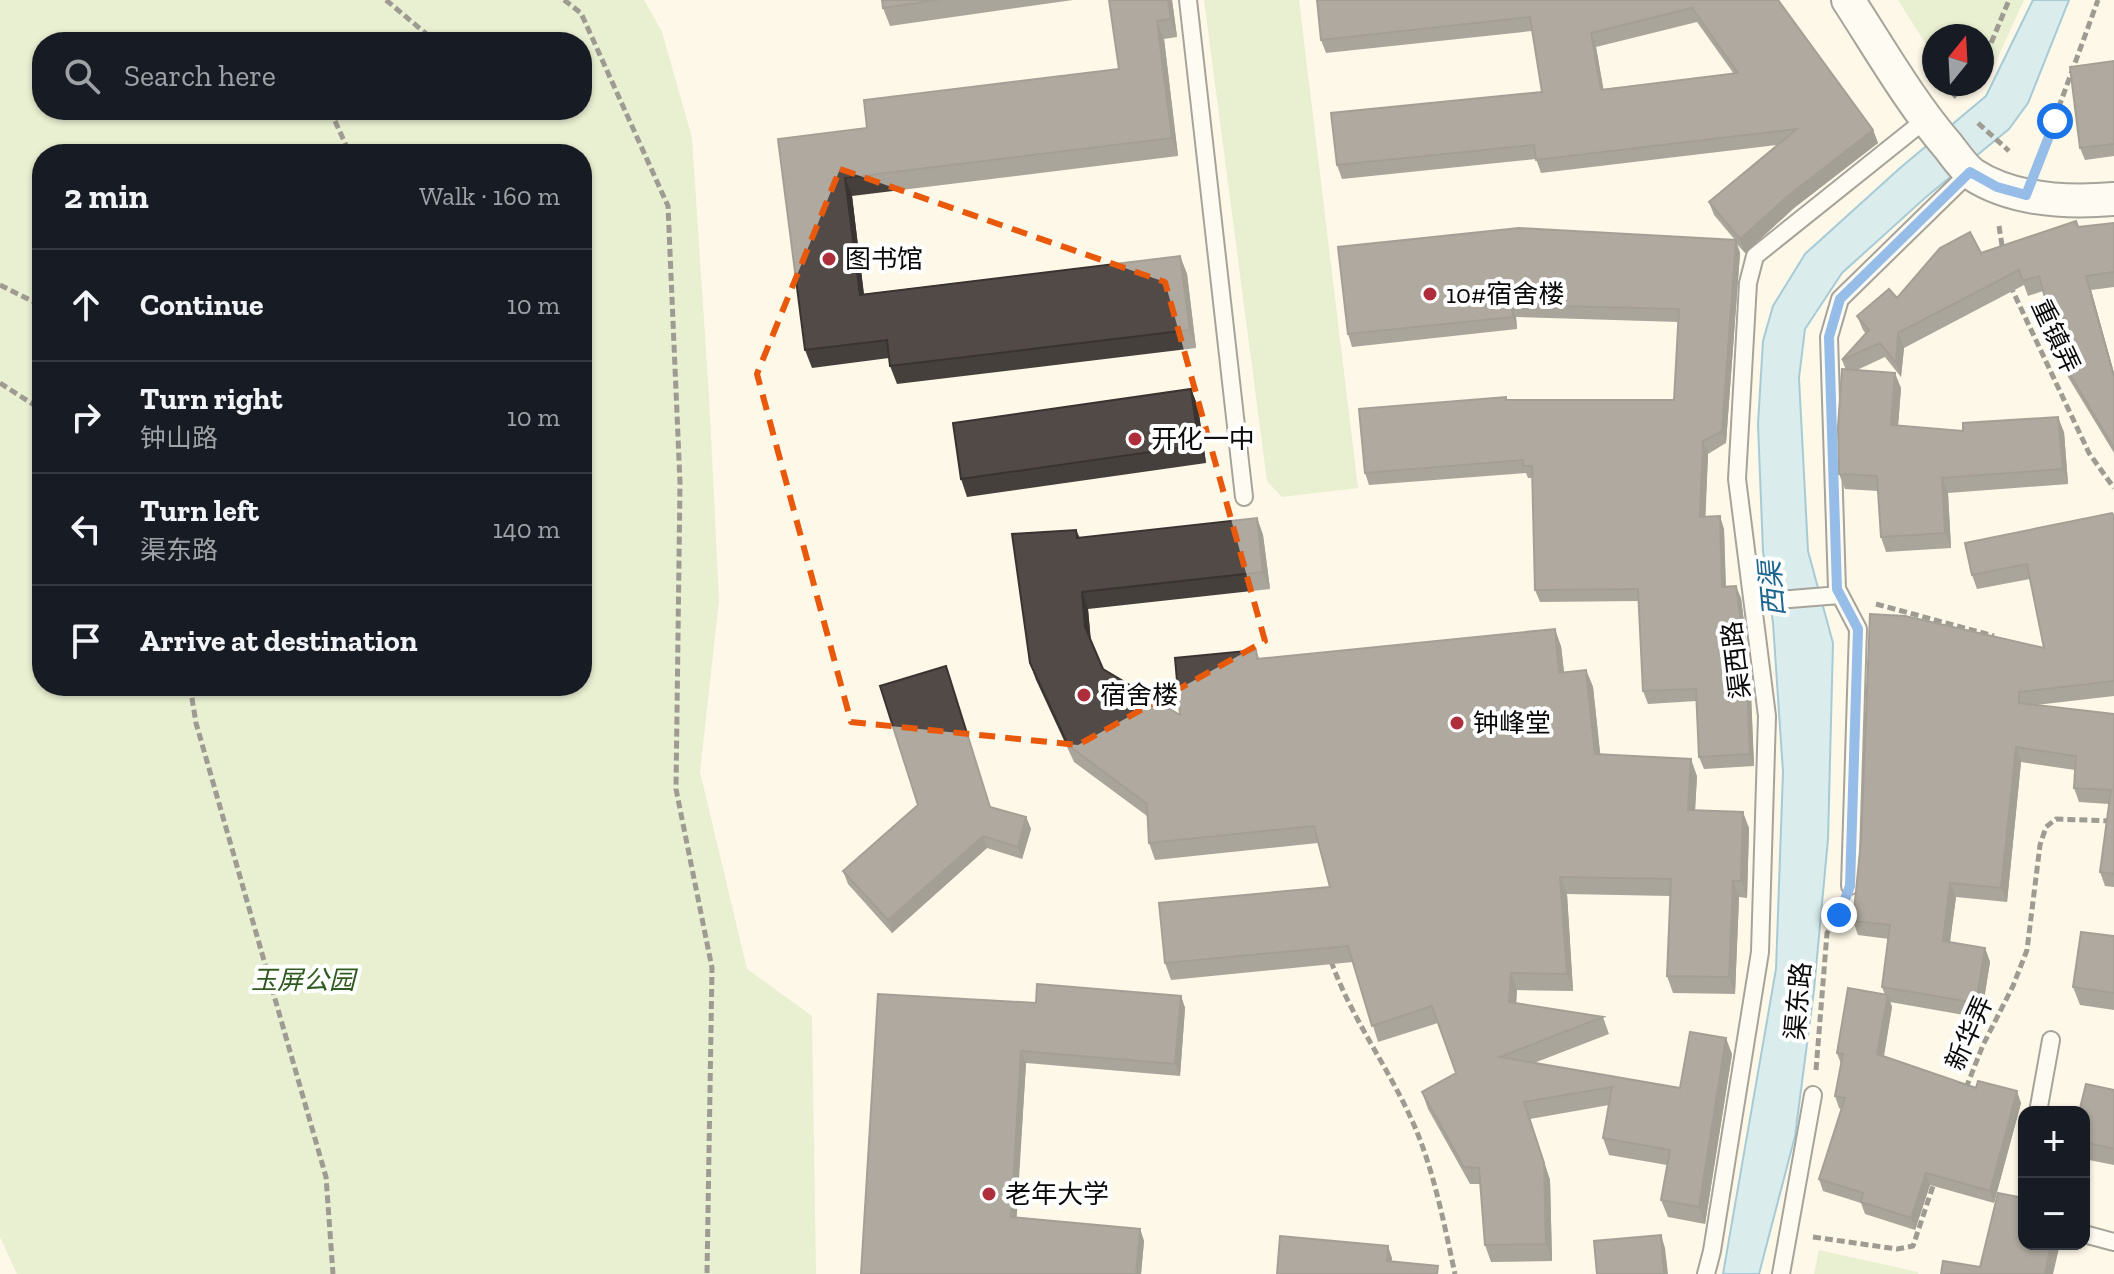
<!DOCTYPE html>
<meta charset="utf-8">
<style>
:root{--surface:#171b24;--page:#20242c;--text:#f1f3f6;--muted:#9ea1a6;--line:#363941}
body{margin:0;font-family:"Zilla Slab","Noto Sans SC",serif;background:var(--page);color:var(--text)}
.controls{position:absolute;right:24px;bottom:24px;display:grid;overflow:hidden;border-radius:16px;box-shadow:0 2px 6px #0004}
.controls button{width:72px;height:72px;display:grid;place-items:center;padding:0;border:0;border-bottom:2px solid var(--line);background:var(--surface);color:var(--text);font:40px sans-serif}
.compass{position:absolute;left:1922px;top:24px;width:72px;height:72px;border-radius:50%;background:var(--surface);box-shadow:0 2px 6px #0004;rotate:18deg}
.stop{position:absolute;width:24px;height:24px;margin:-18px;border:6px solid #1a73e8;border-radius:50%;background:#fff}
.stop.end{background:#1a73e8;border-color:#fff;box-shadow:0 2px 8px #0008}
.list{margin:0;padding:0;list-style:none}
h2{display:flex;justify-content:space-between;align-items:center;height:104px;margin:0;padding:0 32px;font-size:34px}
h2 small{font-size:26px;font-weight:400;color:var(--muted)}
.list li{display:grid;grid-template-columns:52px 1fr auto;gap:24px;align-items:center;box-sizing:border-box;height:112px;padding:0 32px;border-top:2px solid var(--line)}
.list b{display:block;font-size:30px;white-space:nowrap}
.list p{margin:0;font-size:26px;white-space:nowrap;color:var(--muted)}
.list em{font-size:26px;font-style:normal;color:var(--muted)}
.icon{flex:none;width:44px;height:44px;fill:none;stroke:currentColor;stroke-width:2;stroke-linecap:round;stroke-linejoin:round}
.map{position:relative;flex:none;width:2114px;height:1274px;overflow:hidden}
.search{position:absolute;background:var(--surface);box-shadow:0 2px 6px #0004;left:32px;top:32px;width:560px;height:88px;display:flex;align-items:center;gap:20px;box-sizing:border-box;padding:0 28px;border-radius:32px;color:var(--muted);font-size:30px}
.panel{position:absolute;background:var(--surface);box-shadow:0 2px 6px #0004;left:32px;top:144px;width:560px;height:552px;border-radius:32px}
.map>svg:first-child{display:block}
.green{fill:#d1e4b6;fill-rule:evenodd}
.water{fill:#b1ddf1;stroke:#3e95c2;stroke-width:2}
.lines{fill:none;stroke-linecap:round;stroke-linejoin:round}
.lane-casing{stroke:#3d3d3d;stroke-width:20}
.street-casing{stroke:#3d3d3d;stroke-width:36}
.path{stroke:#2c2c2c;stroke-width:5;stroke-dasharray:8 4;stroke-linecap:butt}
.lane{stroke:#fff;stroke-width:16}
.street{stroke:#fff;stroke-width:32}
.wall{fill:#46403d;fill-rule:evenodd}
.shaded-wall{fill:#393432}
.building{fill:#514a47;stroke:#393432;stroke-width:2;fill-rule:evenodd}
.route{stroke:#1a73e8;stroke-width:10}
.marked{fill:none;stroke:#e8590c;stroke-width:6;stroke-dasharray:16 10;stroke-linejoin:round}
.poi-dot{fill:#ae2e3c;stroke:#fff;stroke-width:3}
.labels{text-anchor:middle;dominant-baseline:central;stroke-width:8;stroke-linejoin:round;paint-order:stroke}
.poi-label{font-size:26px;fill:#0a0a0a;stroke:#fff;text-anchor:start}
.street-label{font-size:26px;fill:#0a0a0a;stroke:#fff}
.park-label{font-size:26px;font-style:italic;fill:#305b20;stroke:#fff}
.water-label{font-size:28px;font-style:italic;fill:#1e6690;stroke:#fff}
</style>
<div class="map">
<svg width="2114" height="1274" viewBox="0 0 2114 1274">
<rect width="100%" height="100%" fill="#fdf8e8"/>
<path class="green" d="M0,0H644L662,32L692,138L709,396L719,600L700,772L747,969L812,1016L816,1274H17L0,1237ZM42,42H582V110H42ZM582,154V686H42V154Z
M1204,0H1299L1358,488L1282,497L1267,481Z
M1898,0H2024L1990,75L1982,82V36H1934V57Z
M1819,1250L1918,1272V1274H1814Z"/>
<path class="water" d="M2033,0H2069L2028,103L2009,129L1926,197L1842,273L1805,329L1799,378L1808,551L1833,643L1828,839L1814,990L1795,1136L1759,1274H1723L1776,969L1783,772L1773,623L1763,551L1758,424L1763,341L1773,306L1805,254L1900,168L1986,96Z"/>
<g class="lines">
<g class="lane-casing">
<path id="lane" d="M1188,0L1244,497
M1753,602L1840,595
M1850,886L1858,629L1837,589L1829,337L1840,299L1970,172
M2038,1112L2051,1040
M2084,1234L2114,1242
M1706,1274L1712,1251L1760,952L1767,716L1737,479L1748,283L1755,256L1925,120
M1781,1274L1813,1095"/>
</g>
<g class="street-casing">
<path id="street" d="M1848,0C1880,49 1910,102 1948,146C1955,155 1963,167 1972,174C2013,201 2067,203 2114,199"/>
</g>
<path class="path" d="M386,0L436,42
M564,0L581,13L668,206L680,483L676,789L712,968L707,1274
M1982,65L2009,0
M1953,97L1967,84
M330,110L350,154
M1978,123L2009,151
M2038,164L2098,0
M1999,226L2003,252
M0,285L42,306
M2010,285L2089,453L2114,488
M0,383L42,410
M1876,604L1994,636
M190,686L196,723L326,1177L333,1274
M1331,961C1353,1023 1395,1076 1419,1137C1436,1181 1445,1228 1455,1274
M1816,1070L1827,933L1840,912
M1966,1088L1983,1045L2013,986L2027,950L2040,845L2046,827L2056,819L2114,821
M1813,1237L1897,1249L1913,1246L1935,1180"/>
<use href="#lane" class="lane"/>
<use href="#street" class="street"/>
</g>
<path class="wall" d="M882,0H1073L890,26L883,8Z
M1109,0H1172L1177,37L1164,39L1178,156L852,196L864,294L1180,256L1187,274L1196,348L897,384L890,366L889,358L812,368L805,350L778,139L867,128L1119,69Z
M1317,0H1778L1873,130L1878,143L1794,208L1745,253L1736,243L1740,253L1726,443L1708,454L1705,517L1724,529L1726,587L1741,598L1750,670L1754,766L1704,769L1699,757L1696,701L1648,704L1643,691L1639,601L1540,602L1535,590L1532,478H1528L1526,473L1369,485L1365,473L1507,400H1674L1679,322L1516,317L1517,329L1352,347L1348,334L1735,240L1714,215L1709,202L1777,145L1541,173L1536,159L1342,179L1337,165L1542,92L1532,31L1326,53L1321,40ZM1697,22L1734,74L1603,89L1596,47Z
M2114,61V156L2085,160L2080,148Z
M2114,223V287L2091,290L2114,373V453L2068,377L2063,363L2043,291L2028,296L2024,285L1904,348L1901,377L1885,357L1857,370L1901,388L1898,425L1963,431L2064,432L2068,484L1948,493L1951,548L1886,552L1881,537L1878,491L1845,489L1839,474L1846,370L1842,360L1866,334L1863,330L1857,316L1897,298L1981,253L2078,227Z
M1191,389L1198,407L1206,463L967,497L961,479Z
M2114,516V696L2036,705L2114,714V887L2105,886L2100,872L2109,804L2079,802L2074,788L2075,770L2021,762L2007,902L1956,897L1950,942L1985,948L1990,962L1981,1018L1890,1002L1892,1007L1884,1056L2021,1103L1994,1203L1930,1185L1915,1230L1865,1214L1861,1203L1823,1191L1819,1179L1841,1109L1839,1108L1835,1096L1841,1064L1837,1053L1885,995L1882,987L1889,939L1858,935L1853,921L2044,648L2030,579L1977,589L1972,575Z
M1257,518L1263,535L1270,589L1088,609L1091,641L1103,669L1180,715L1256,650L1259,658L1561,646L1564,672L1586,670L1593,687L1600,754L1697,776L1695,811L1749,828L1747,898L1739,897L1735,994L1673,993L1667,976L1670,896L1567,894L1573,991L1517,990L1516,1003L1603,1017L1609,1034L1534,1063L1680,1088L1732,1054L1705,1224L1668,1217L1661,1200L1667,1165L1609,1155L1603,1138L1609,1105L1530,1119L1550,1180L1552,1261L1491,1262L1485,1245L1480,1184H1470L1428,1109L1422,1092L1456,1073L1438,1023L1378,1042L1353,962L1171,980L1165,963L1330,887L1318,843L1155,860L1149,843L1147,816L1074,762L1036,680L1030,663L1076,530L1080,538Z
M991,807L1026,817L1031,829L1022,859L987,848L892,933L848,884L843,871Z
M2114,936V1010L2080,1005L2073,987Z
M1181,996L1185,1008L1180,1076L1026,1063L1016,1217L1140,1229L1144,1241L1141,1274H861L1036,1003Z
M2114,1090V1165L2084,1159V1112Z"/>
<path class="shaded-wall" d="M1168,0H1172L1177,37L1171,19Z
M1157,21L1164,39L1178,156L1172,138Z
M1591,33L1596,47L1606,103L1601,90Z
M1873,130L1878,143L1794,208L1745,253L1740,239L1789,195Z
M845,178L852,196L866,313L860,295Z
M1736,240L1740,253L1726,443L1722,431Z
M1180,256L1187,274L1196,348L1190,330Z
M2086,276L2091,290L2114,373V377Z
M1512,305L1516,317L1517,329L1513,317Z
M1898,333L1904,348L1901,377L1896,363Z
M1895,373L1901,388L1897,440L1891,425Z
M1191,389L1198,407L1206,463L1199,445Z
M2058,417L2064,432L2068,484L2063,469Z
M1703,441L1708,454L1705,529L1700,517Z
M1942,478L1948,493L1951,548L1945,533Z
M1720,516L1724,529L1726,599L1722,587Z
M1257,518L1263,535L1270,589L1263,572Z
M1736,586L1741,598L1750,670L1754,766L1750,754Z
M1082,592L1088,609L1091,644L1085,627Z
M1555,629L1561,646L1566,690L1559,673Z
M1586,670L1593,687L1602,770L1595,754Z
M2016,747L2021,762L2007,902L2001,888Z
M1691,759L1697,776L1694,827L1688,810Z
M1743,812L1749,828L1747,898L1741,881Z
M1026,817L1031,829L1022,859L1018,847Z
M983,836L987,848L892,933L888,920Z
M1560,877L1567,894L1573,991L1567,974Z
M1733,881L1739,897L1735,994L1729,977Z
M1950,883L1956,897L1948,955L1943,941Z
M1985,948L1990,962L1981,1018L1976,1003Z
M1511,973L1517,990L1515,1019L1509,1002Z
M1888,995L1892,1007L1882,1065L1877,1054Z
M1181,996L1185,1008L1180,1076L1175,1064Z
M1726,1038L1732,1054L1705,1224L1699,1207Z
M1021,1051L1026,1063L1016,1229L1011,1217Z
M2017,1091L2021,1103L1994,1203L1990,1191Z
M1524,1102L1550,1180L1552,1261L1546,1244Z
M1926,1173L1930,1185L1915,1230L1911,1218Z
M1140,1229L1144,1241L1141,1274H1136Z
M1661,1235L1665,1248L1668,1274H1664Z
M2051,1244H2060L2053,1274H2045Z
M1388,1246L1392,1258L1391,1272L1387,1261Z"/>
<path class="building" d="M882,0H938L883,8Z
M1109,0H1168L1171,19L1157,21L1172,138L845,178L860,295L1180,256L1190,330L890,366L887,340L805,350L778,139L867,128L864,100L1119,69Z
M1317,0H1778L1873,130L1789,195L1740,239L1709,202L1797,129L1536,160L1534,145L1337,165L1331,113L1542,92L1530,17L1321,40ZM1692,8L1738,73L1601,90L1591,33Z
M2114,61V144L2080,148L2070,67Z
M2076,221L2078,227L2114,223V272L2086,276L2114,377V448L2063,363L2039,276L2023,281L2019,270L1898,333L1896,363L1880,343L1842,360L1869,330L1857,316L1889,289L1897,298L1940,248L1970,232L1981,253Z
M1519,228L1736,240L1722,431L1703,441L1700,517L1720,516L1722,587L1736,586L1746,658L1750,754L1699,757L1696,689L1643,691L1638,589L1535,590L1532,466H1523V460L1365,473L1359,409L1506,397V400H1674L1679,309L1512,305L1513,317L1348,334L1338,247Z
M1842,369L1895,373L1891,425L1963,431V423L2058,417L2063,469L1942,478L1945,533L1881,537L1877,476L1839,474L1838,427Z
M1191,389L1199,445L961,479L953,423Z
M2112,513L2114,516V681L2019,692V703L2114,714V874L2100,872L2111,790L2074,788L2076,756L2016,747L2001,888L1950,883L1943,941L1985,948L1976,1003L1882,987L1890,925L1853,921L1861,841L1870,614L1905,616L2044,648L2027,564L1972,575L1965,543Z
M1257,518L1263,572L1082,592L1085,627L1103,669L1180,715L1175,658L1256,650L1257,659L1555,629L1559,673L1586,670L1595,754L1691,759L1688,810L1743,812L1741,881H1733L1729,977L1667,976L1671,879L1560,877L1567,974L1511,973L1509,1002L1603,1017L1500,1057L1680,1088L1690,1032L1726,1038L1699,1207L1661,1200L1670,1150L1603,1138L1612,1087L1524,1102L1544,1163L1546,1244L1485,1245L1479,1168L1464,1167L1422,1092L1456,1073L1432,1006L1372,1026L1348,946L1165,963L1159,903L1330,887L1314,826L1149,843L1147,804L1068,745L1030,663L1012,534L1076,530L1077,538Z
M946,666L990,807L1026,817L1018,847L983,836L888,920L843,871L918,805L880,686Z
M2081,932L2114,936V993L2073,987Z
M1037,984L1181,996L1175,1064L1021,1051L1011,1217L1140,1229L1136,1274H861L878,994L1036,1003Z
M1848,988L1888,995L1877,1054L1976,1088L1978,1081L2017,1091L1990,1191L1926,1173L1911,1218L1861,1202L1863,1193L1819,1179L1845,1098L1835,1096L1843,1054L1837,1053Z
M2086,1084L2114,1090V1149L2084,1142V1112H2079Z
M1998,1193L2024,1198V1244H2051L2045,1274H1941L1943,1261L1980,1267Z
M1661,1235L1664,1274H1597L1594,1241Z
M1280,1236L1388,1246L1387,1261L1438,1266L1437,1274H1277Z"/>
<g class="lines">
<path class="route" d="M1839,915L1850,886L1858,629L1837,589L1829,337L1840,299L1970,172L1997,187L2026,195L2055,121"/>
</g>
<path d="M0 0H2114V1274H0ZM840,169L1165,282L1265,641L1078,745L851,722L757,374Z" fill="#fdf8e8" fill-opacity=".55" fill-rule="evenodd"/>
<path class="marked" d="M840,169L1165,282L1265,641L1078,745L851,722L757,374Z"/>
<g class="poi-dot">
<circle cx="829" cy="259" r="8"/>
<circle cx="1430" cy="294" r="8"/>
<circle cx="1135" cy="439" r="8"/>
<circle cx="1084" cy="695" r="8"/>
<circle cx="1457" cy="723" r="8"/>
<circle cx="989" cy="1194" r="8"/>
</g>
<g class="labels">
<g class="poi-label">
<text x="845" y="259">图书馆</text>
<text x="1446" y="294">10#宿舍楼</text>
<text x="1151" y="439">开化一中</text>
<text x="1100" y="695">宿舍楼</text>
<text x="1473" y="723">钟峰堂</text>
<text x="1005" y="1194">老年大学</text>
</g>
<g class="street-label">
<text transform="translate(2056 336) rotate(65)">重镇弄</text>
<text transform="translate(1736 660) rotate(-97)">渠西路</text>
<text transform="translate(1798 1001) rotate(-85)">渠东路</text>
<text transform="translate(1969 1033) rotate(-66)">新华弄</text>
</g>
<g class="park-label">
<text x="303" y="980">玉屏公园</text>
</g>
<g class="water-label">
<text transform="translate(1772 589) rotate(-95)">西渠</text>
</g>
</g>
</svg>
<div class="controls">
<button>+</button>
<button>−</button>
</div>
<svg class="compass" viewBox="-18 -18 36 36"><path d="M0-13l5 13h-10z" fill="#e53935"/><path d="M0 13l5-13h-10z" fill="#9ea1a6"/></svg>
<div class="stop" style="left:2055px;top:121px"></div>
<div class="stop end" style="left:1839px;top:915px"></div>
<div class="search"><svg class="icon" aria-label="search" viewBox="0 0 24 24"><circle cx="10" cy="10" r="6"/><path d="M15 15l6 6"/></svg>Search here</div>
<section class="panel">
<h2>2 min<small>Walk · 160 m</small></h2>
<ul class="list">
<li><svg class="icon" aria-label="ahead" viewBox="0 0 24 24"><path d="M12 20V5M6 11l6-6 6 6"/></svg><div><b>Continue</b></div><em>10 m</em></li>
<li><svg class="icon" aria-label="right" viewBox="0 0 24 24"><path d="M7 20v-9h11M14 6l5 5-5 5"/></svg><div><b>Turn right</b><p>钟山路</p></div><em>10 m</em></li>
<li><svg class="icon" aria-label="left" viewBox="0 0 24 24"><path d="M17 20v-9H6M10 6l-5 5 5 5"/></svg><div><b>Turn left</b><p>渠东路</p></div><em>140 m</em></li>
<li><svg class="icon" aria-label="arrive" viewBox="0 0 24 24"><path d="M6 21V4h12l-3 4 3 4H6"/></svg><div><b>Arrive at destination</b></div></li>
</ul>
</section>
</div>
